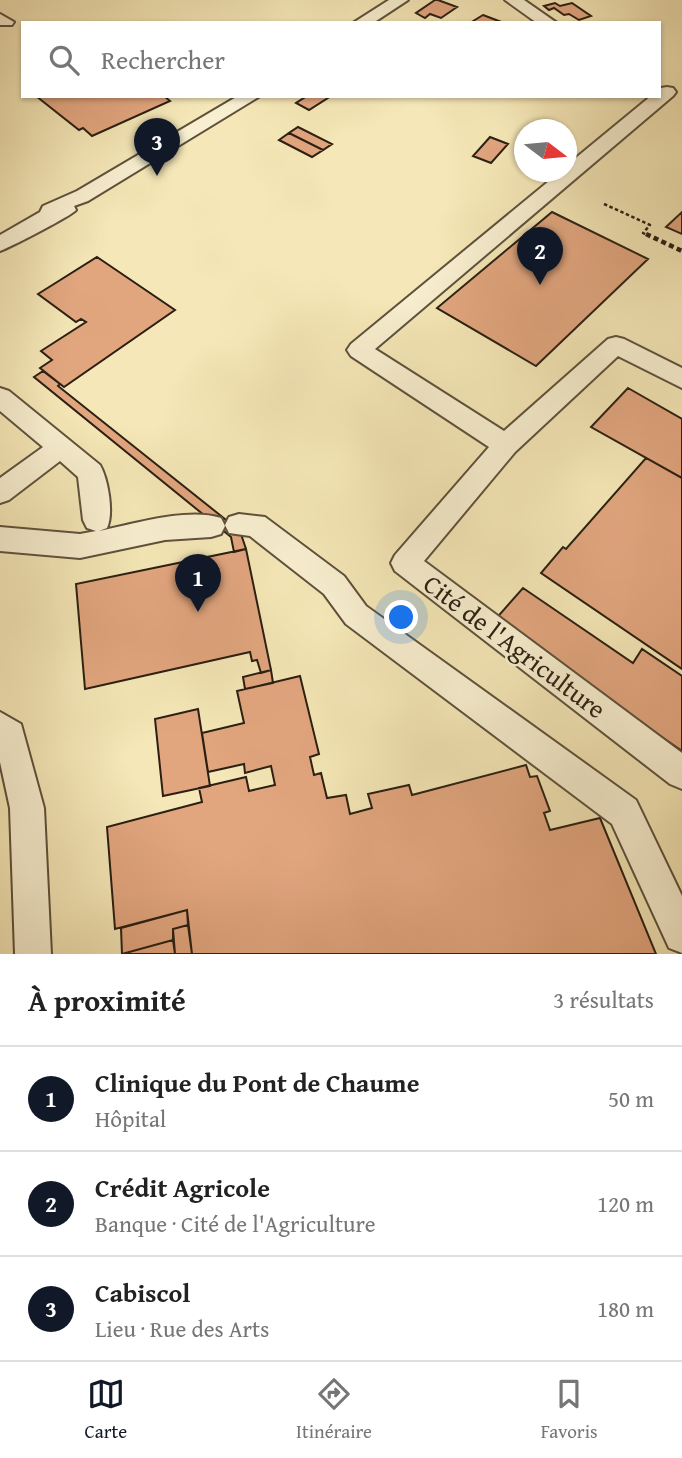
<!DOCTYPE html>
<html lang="fr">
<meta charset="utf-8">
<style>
:root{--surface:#fff;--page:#f6f6f6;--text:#222;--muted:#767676;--line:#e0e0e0;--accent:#111827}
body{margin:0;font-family:"Gentium Book Plus",serif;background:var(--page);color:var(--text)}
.compass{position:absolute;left:514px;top:119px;width:63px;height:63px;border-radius:50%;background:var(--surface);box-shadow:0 2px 5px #0004;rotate:106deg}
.you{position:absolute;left:402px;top:618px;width:24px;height:24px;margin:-18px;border:5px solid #fff;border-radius:50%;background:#1a73e8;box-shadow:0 0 0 10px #1a73e833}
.badge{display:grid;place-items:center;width:46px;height:46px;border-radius:50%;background:var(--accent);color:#fff;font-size:23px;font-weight:700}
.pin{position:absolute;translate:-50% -58px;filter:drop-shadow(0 2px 4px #0008)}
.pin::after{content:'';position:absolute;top:37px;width:24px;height:21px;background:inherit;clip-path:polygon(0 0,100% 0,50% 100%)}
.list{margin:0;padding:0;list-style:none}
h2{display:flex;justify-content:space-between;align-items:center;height:91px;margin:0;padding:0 28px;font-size:30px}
h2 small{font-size:23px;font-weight:400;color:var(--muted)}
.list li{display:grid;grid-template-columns:46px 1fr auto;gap:21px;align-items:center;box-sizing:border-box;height:105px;padding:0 28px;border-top:2px solid var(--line)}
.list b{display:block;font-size:26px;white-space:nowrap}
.list p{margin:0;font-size:23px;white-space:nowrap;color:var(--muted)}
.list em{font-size:23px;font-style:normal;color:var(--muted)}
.icon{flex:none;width:38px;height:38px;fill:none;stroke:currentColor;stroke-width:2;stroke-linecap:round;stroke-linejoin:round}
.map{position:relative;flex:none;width:682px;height:954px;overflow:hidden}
.search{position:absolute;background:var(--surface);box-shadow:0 2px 5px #0004;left:21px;right:21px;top:21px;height:77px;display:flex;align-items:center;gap:18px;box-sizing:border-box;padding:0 24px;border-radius:0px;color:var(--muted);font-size:26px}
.sheet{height:406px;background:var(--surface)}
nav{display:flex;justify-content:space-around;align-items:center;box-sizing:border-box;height:98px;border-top:2px solid var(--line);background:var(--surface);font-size:19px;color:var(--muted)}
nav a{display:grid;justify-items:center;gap:4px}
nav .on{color:var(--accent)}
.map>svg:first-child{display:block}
.building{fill:#e2a67f;stroke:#2a1f12;stroke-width:2}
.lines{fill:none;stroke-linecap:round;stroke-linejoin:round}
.minor-casing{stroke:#5d513b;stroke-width:4}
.path-far1{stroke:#2a1f12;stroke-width:2.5;stroke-dasharray:3.5 2.5;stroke-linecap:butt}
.path{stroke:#2a1f12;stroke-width:4.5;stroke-dasharray:5 3.5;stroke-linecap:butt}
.minor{fill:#f8efd0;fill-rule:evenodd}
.labels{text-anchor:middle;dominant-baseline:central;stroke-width:5;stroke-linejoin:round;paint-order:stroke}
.street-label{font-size:26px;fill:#2a1f12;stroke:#f8efd0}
</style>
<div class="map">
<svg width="682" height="954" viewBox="0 0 682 954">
<rect width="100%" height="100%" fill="#f5e7b7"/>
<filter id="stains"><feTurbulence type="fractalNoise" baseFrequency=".00286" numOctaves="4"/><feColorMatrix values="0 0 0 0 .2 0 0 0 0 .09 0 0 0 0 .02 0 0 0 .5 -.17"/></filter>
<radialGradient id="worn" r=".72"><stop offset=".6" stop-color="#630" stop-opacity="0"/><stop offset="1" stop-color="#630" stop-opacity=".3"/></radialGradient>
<path class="building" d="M435,0H438L457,7L441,18L430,14L425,18L416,13Z
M555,3L560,6L572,3L591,16L579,20L569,14L564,15L554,8L549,10L544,6Z
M483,15L504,23H470Z
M36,96H164L170,101L92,136L83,128L79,130Z
M307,96H331L309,110L296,103Z
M298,127L332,144L323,150L289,133Z
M289,133L323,150L312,157L279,140Z
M490,137L508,144L491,163L473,156Z
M552,212L648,259L536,366L437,308Z
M682,212V234L666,227Z
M97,257L175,310L64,387L40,368L52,360L41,351L86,322L81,319L76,322L38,294Z
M43,371L60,384L58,386L240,531L246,549L234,552L231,537L34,377Z
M628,388L682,419V478L591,427Z
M646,458L682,478V669L541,573L563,547L566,549Z
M246,549L271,670L261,673L257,660L252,661L250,652L85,689L76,584Z
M523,588L633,663L642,649L682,676V751L493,622Z
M271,670L273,683L245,689L243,677Z
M300,676L319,754L310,757L314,775L321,773L327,798L346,795L350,814L372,808L368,794L409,785L412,795L526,765L530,777L537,776L550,811L544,813L550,830L600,818L656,954H192L187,910L115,929L107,827L202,802L199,788L246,777L249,791L275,785L271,766L245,773L244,764L208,772L202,733L244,723L237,691Z
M198,709L210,786L163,796L155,719Z
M187,910L188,925L173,929V940L122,954L121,928Z
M188,925L192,954H175L173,929Z
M173,940L175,954H121H122Z"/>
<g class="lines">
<g class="minor-casing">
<path id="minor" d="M389,0H408L373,23H353Z
M505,0H524L557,23H537Z
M0,14L14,22L12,25H0Z
M667,87L673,88L676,92L673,96L375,349L504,431L608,339L616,337L624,339L682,368V388L618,356L515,452L424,561L682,753V789L670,784L395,571L391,563L395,555L489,447L351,356L347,350L351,344L560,172H566V166L651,96H659L661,88Z
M238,96H260L88,201L74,206L76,210C73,215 9,248 0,251V235L40,212L43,206L77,191Z
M0,388L9,391L100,465C108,479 114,513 107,528L99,531C133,524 188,507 221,518L225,526L221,534L211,537L165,540L80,558L0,551V527L80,534L96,531L87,528L83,520L78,477L60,461L9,500L0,503V478L43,447L0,411Z
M239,514L265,517L344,576L366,606L636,800L682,896V953L669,948L612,824L346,624L324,594L250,536L229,533L225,525L229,517Z
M0,712L21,724L44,808L51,954H15L10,808L0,762Z"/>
</g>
<path class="path-far1" d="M604,204L650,225L643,233L649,236"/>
<path class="path" d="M646,234L682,251"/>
<use href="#minor" class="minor"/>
</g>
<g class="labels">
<g class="street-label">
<text transform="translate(515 646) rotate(37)">Cité de l'Agriculture</text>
</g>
</g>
<rect width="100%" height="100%" filter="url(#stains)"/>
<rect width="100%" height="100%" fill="url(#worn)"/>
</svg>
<svg class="compass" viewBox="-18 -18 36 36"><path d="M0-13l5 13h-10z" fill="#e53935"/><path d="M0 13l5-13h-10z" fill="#767676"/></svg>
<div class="you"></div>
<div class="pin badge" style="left:198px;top:612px">1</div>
<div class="pin badge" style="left:540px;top:285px">2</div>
<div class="pin badge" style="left:157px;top:176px">3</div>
<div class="search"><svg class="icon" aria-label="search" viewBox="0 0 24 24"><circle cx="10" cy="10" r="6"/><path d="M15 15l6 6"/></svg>Rechercher</div>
</div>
<section class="sheet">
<h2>À proximité<small>3 résultats</small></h2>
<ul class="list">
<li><span class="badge">1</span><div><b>Clinique du Pont de Chaume</b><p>Hôpital</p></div><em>50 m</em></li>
<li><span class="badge">2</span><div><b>Crédit Agricole</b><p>Banque · Cité de l'Agriculture</p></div><em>120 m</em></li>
<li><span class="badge">3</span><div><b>Cabiscol</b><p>Lieu · Rue des Arts</p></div><em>180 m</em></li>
</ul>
</section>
<nav>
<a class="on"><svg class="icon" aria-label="map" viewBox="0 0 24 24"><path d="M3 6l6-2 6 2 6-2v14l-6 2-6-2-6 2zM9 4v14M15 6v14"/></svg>Carte</a>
<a><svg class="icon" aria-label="directions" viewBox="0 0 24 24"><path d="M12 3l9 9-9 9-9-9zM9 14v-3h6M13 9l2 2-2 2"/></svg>Itinéraire</a>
<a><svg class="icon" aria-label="saved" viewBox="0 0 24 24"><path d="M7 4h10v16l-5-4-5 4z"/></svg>Favoris</a>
</nav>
